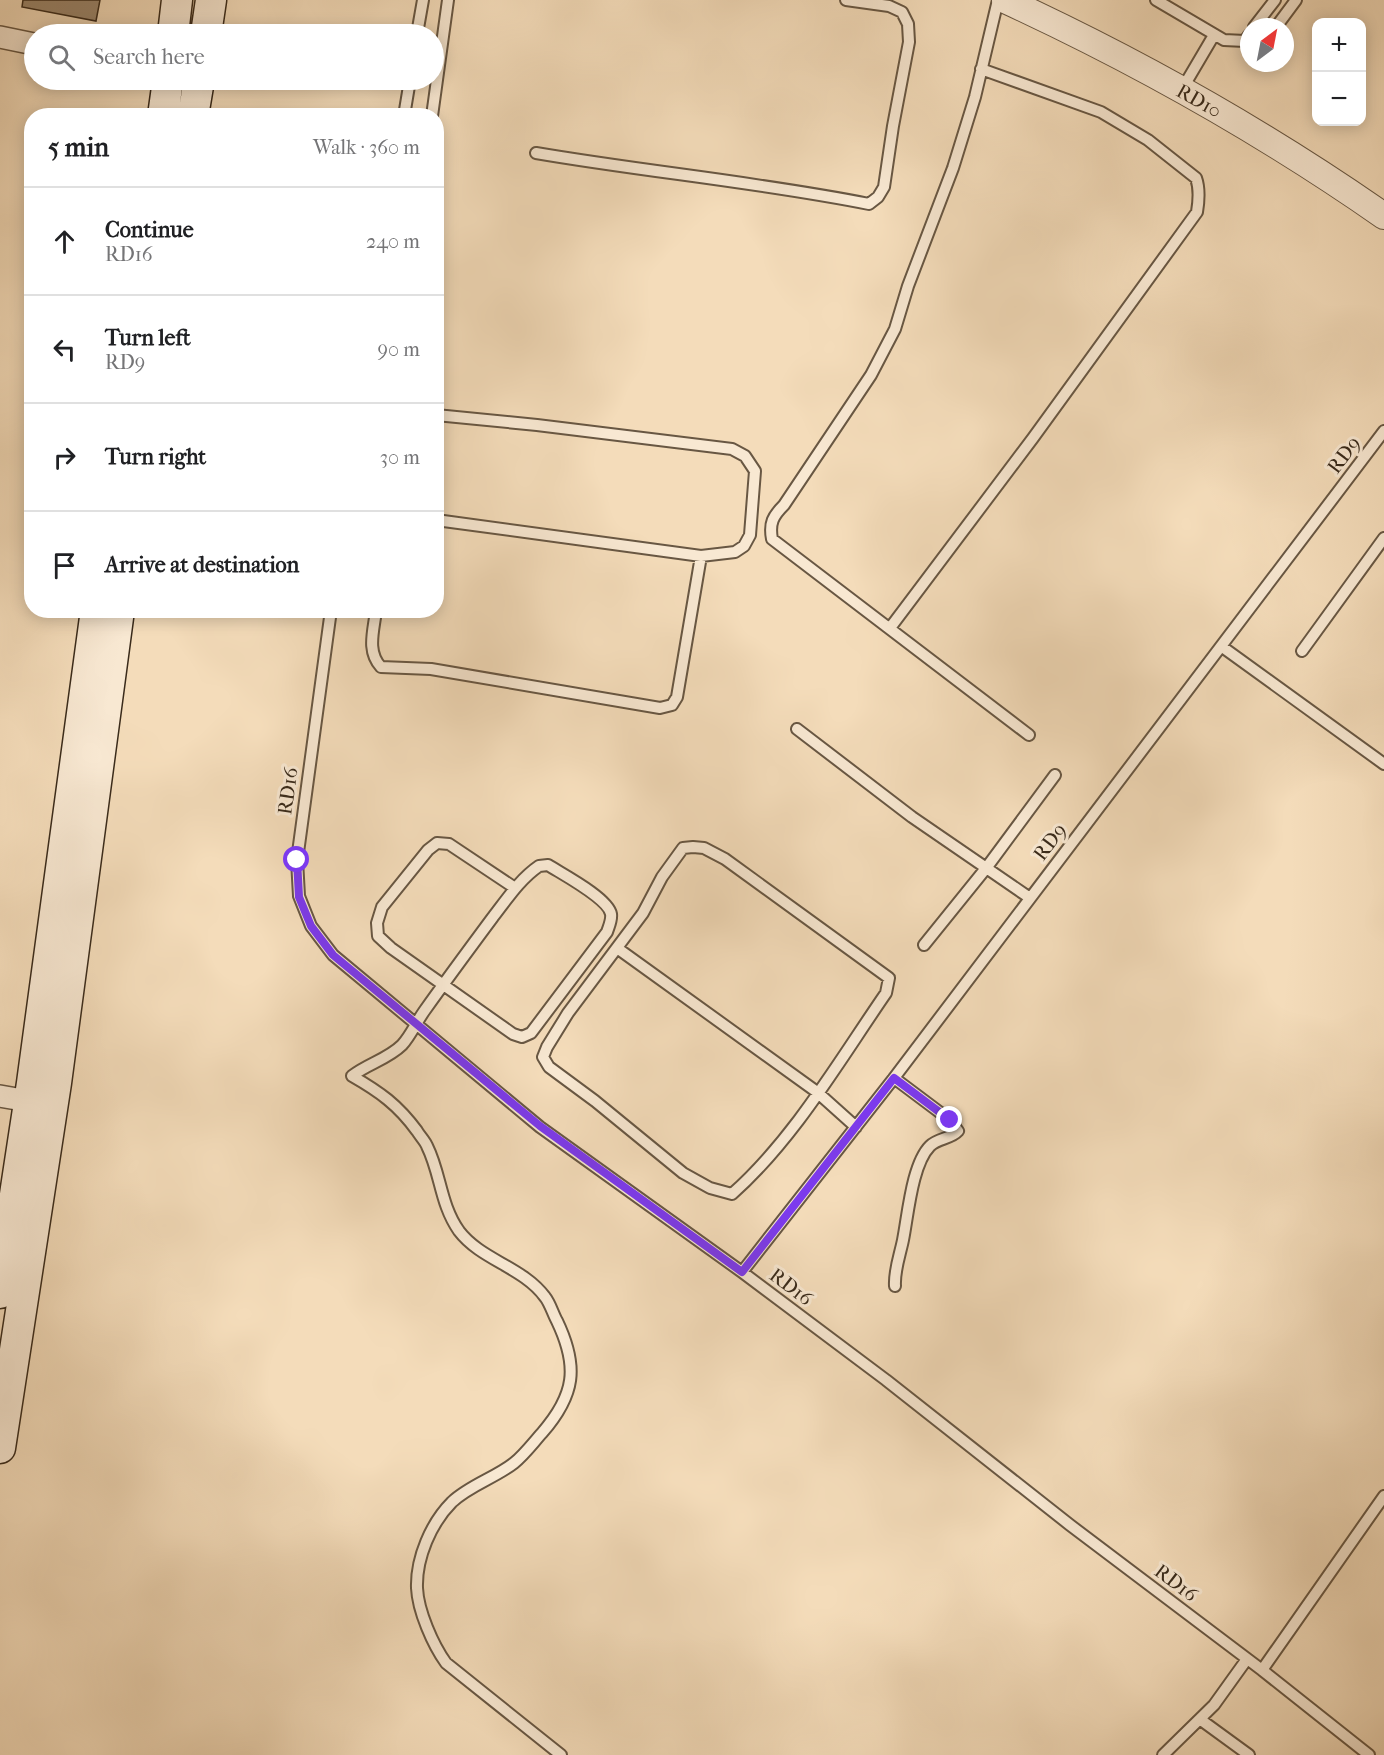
<!DOCTYPE html>
<meta charset="utf-8">
<style>
:root{--surface:#fff;--page:#f6f6f6;--text:#202124;--muted:#757577;--line:#e0e0e0}
body{margin:0;font-family:"IM FELL French Canon",serif;background:var(--page);color:var(--text)}
.controls{position:absolute;right:18px;top:18px;display:grid;overflow:hidden;border-radius:12px;box-shadow:0 3px 15px #0003}
.controls button{width:54px;height:54px;display:grid;place-items:center;padding:0;border:0;border-bottom:2px solid var(--line);background:var(--surface);color:var(--text);font:30px sans-serif}
.compass{position:absolute;left:1240px;top:18px;width:54px;height:54px;border-radius:50%;background:var(--surface);box-shadow:0 3px 15px #0003;rotate:32deg}
.stop{position:absolute;width:18px;height:18px;margin:-14px;border:4px solid #7c3aed;border-radius:50%;background:#fff}
.stop.end{background:#7c3aed;border-color:#fff;box-shadow:0 2px 6px #0008}
.list{margin:0;padding:0;list-style:none}
h2{display:flex;justify-content:space-between;align-items:center;height:78px;margin:0;padding:0 24px;font-size:26px}
h2 small{font-size:20px;font-weight:400;color:var(--muted)}
.list li{display:grid;grid-template-columns:39px 1fr auto;gap:18px;align-items:center;box-sizing:border-box;height:108px;padding:0 24px;border-top:2px solid var(--line)}
.list b{display:block;font-size:22px;white-space:nowrap}
.list p{margin:0;font-size:20px;white-space:nowrap;color:var(--muted)}
.list em{font-size:20px;font-style:normal;color:var(--muted)}
.icon{flex:none;width:33px;height:33px;fill:none;stroke:currentColor;stroke-width:2;stroke-linecap:round;stroke-linejoin:round}
.map{position:relative;flex:none;width:1384px;height:1755px;overflow:hidden}
.search{position:absolute;background:var(--surface);box-shadow:0 3px 15px #0003;left:24px;top:24px;width:420px;height:66px;display:flex;align-items:center;gap:15px;box-sizing:border-box;padding:0 21px;border-radius:33px;color:var(--muted);font-size:22px}
.panel{position:absolute;background:var(--surface);box-shadow:0 3px 15px #0003;left:24px;top:108px;width:420px;height:510px;border-radius:24px}
.map>svg:first-child{display:block}
.building{fill:#9b876e;stroke:#3a2b1b;stroke-width:1.5}
.lines{fill:none;stroke-linecap:round;stroke-linejoin:round}
.service-casing{stroke:#685743;stroke-width:14}
.minor-casing{stroke:#685743;stroke-width:24}
.tertiary-casing{stroke:#685743;stroke-width:28}
.secondary-casing{stroke:#3a2b1b;stroke-width:33}
.service{stroke:#f8e8d2;stroke-width:10}
.minor{stroke:#f8e8d2;stroke-width:21}
.tertiary{stroke:#f8e8d2;stroke-width:26}
.secondary{stroke:#f8e8d2;stroke-width:30}
.route{stroke:#7c3aed;stroke-width:8}
.labels{text-anchor:middle;dominant-baseline:central;stroke-width:6;stroke-linejoin:round;paint-order:stroke}
.street-label{font-size:20px;fill:#3a2b1b;stroke:#f8e8d2}
</style>
<div class="map">
<svg width="1384" height="1755" viewBox="0 0 1384 1755">
<rect width="100%" height="100%" fill="#f4dcba"/>
<filter id="stains"><feTurbulence type="fractalNoise" baseFrequency=".00333" numOctaves="4"/><feColorMatrix values="0 0 0 0 .2 0 0 0 0 .09 0 0 0 0 .02 0 0 0 .5 -.17"/></filter>
<radialGradient id="worn" r=".72"><stop offset=".6" stop-color="#630" stop-opacity="0"/><stop offset="1" stop-color="#630" stop-opacity=".3"/></radialGradient>
<path class="building" d="M23,0H100L96,21L22,7Z"/>
<g class="lines">
<g class="service-casing">
<path id="service" d="M998,0L975,97L953,168L908,286L895,329L871,375L784,505C773,516 769,523 772,539L1029,735
M1156,0L1224,40L1245,41L1249,35
M1254,27L1275,0
M1276,27L1296,0
M417,34L423,0
M1181,91L1214,35
M404,116L410,80
M432,116L448,0
M536,153C647,172 759,182 869,204L878,197L884,187L893,126L909,42L908,24L902,12L889,6L846,0
M436,415L537,425L732,449L745,456L755,471L750,535L744,546L735,552L701,556L436,520
M331,610L297,860L299,896L311,926L333,955L540,1127L742,1272L886,1380L1070,1525L1262,1670L1369,1755
M376,610C374,630 366,651 381,667L431,669L660,708L672,705L677,697L701,556
M890,628L1033,438L1197,212C1199,200 1200,189 1196,178L1148,140L1101,112L981,69
M1221,646L1384,764
M1302,651L1384,538
M797,729L912,817L1030,898
M693,847L704,848L725,859L889,978L886,993C839,1061 794,1139 732,1194L710,1188L683,1173L595,1101L549,1067L543,1057L547,1047L568,1013L643,913L662,877L683,848Z
M515,888L449,844L437,843L428,850L382,907L377,923L378,936L391,948L513,1034L522,1037L531,1033L607,932C609,926 612,920 611,914C608,898 562,874 548,865L539,866C520,879 507,899 493,917C470,948 447,979 425,1010C417,1021 411,1035 402,1045C388,1059 367,1064 352,1076C380,1092 398,1105 417,1131C420,1136 425,1141 427,1146C441,1174 440,1204 459,1231C481,1260 523,1267 545,1297C550,1303 553,1314 557,1321C579,1367 575,1395 542,1433C533,1443 524,1455 514,1463C495,1478 470,1485 452,1502C431,1523 416,1558 417,1588C418,1611 433,1645 446,1663L561,1755
M924,945L987,867L1055,775
M617,948L817,1092L856,1127
M894,1078L950,1120L958,1131C951,1139 938,1138 930,1146C912,1164 908,1215 903,1240C900,1255 894,1270 895,1286
M742,1272L894,1078L1384,431
M1262,1670L1384,1496
M1201,1720L1249,1755
M1163,1755L1214,1705L1247,1659"/>
</g>
<g class="minor-casing">
<path id="minor" d="M0,37L34,44
M0,1096L40,1103"/>
</g>
<g class="tertiary-casing">
<path id="tertiary" d="M1005,0C1137,61 1265,133 1384,216"/>
</g>
<g class="secondary-casing">
<path id="secondary" d="M173,34L177,0
M206,34L211,0
M163,116L168,80
M193,116L199,80
M0,1293L32,1083L96,610
M0,1448L56,1083L119,610"/>
</g>
<use href="#service" class="service"/>
<use href="#minor" class="minor"/>
<use href="#tertiary" class="tertiary"/>
<use href="#secondary" class="secondary"/>
</g>
<g class="lines">
<path class="route" d="M297,860L299,897L311,926L333,955L540,1126L742,1272L894,1078L950,1120"/>
</g>
<g class="labels">
<g class="street-label">
<text transform="translate(1199 101) rotate(29)">RD10</text>
<text transform="translate(1344 455) rotate(-53)">RD9</text>
<text transform="translate(288 791) rotate(-82)">RD16</text>
<text transform="translate(1050 842) rotate(-53)">RD9</text>
<text transform="translate(791 1287) rotate(37)">RD16</text>
<text transform="translate(1176 1583) rotate(37)">RD16</text>
</g>
</g>
<rect width="100%" height="100%" filter="url(#stains)"/>
<rect width="100%" height="100%" fill="url(#worn)"/>
</svg>
<div class="controls">
<button>+</button>
<button>−</button>
</div>
<svg class="compass" viewBox="-18 -18 36 36"><path d="M0-13l5 13h-10z" fill="#e53935"/><path d="M0 13l5-13h-10z" fill="#757577"/></svg>
<div class="stop" style="left:297px;top:860px"></div>
<div class="stop end" style="left:950px;top:1120px"></div>
<div class="search"><svg class="icon" aria-label="search" viewBox="0 0 24 24"><circle cx="10" cy="10" r="6"/><path d="M15 15l6 6"/></svg>Search here</div>
<section class="panel">
<h2>5 min<small>Walk · 360 m</small></h2>
<ul class="list">
<li><svg class="icon" aria-label="ahead" viewBox="0 0 24 24"><path d="M12 20V5M6 11l6-6 6 6"/></svg><div><b>Continue</b><p>RD16</p></div><em>240 m</em></li>
<li><svg class="icon" aria-label="left" viewBox="0 0 24 24"><path d="M17 20v-9H6M10 6l-5 5 5 5"/></svg><div><b>Turn left</b><p>RD9</p></div><em>90 m</em></li>
<li><svg class="icon" aria-label="right" viewBox="0 0 24 24"><path d="M7 20v-9h11M14 6l5 5-5 5"/></svg><div><b>Turn right</b></div><em>30 m</em></li>
<li><svg class="icon" aria-label="arrive" viewBox="0 0 24 24"><path d="M6 21V4h12l-3 4 3 4H6"/></svg><div><b>Arrive at destination</b></div></li>
</ul>
</section>
</div>
